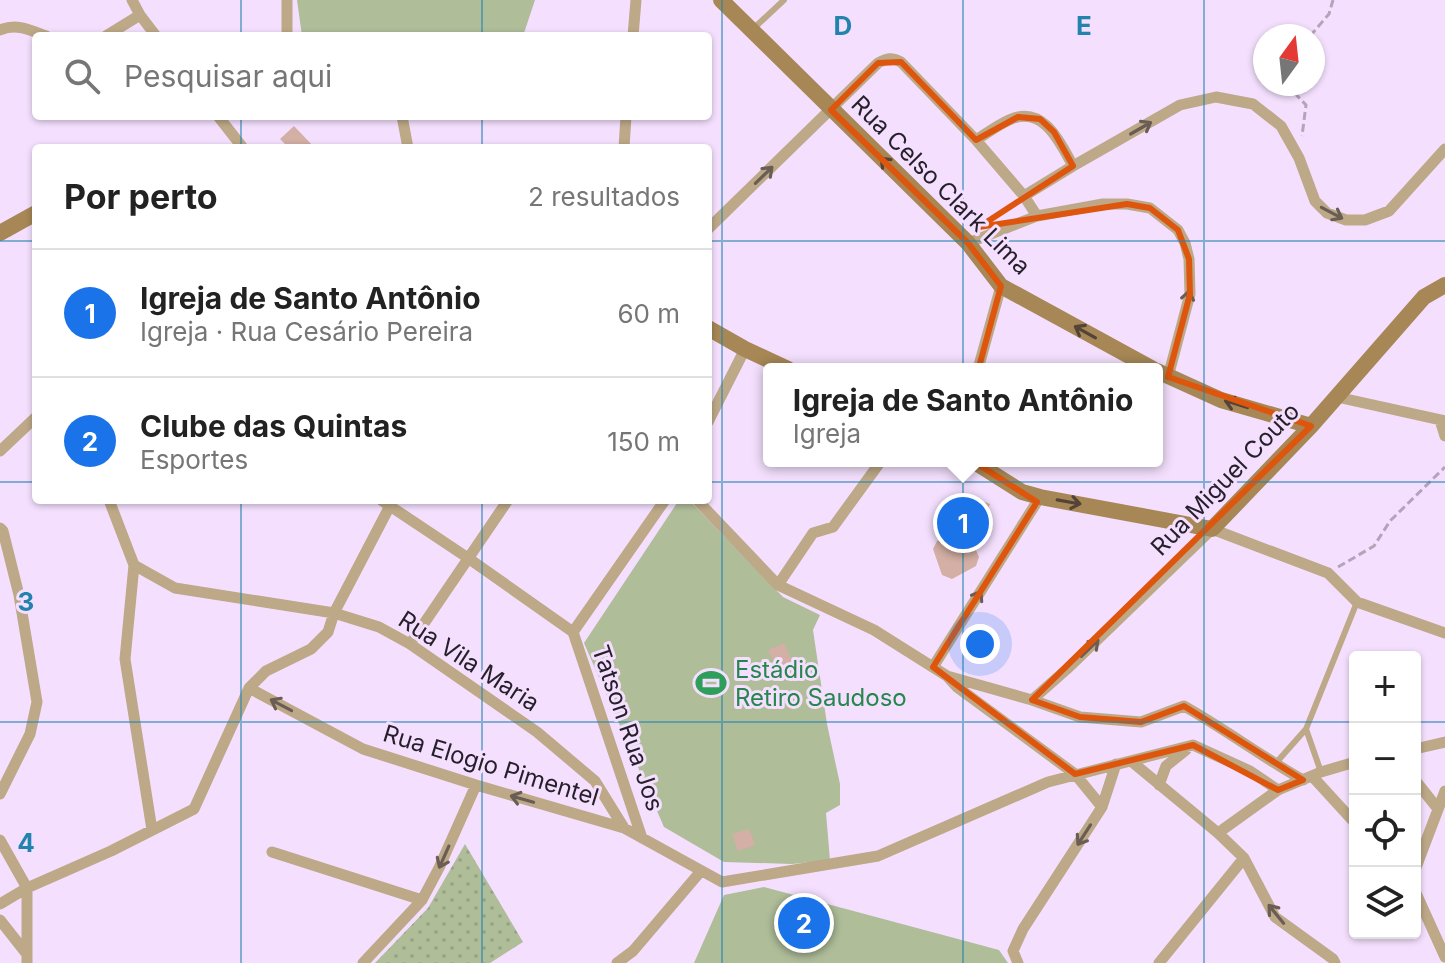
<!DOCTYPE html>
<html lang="pt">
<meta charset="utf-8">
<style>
:root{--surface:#fff;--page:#f2f2f2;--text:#222;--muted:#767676;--line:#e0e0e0;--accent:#1a73e8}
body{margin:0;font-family:Inter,sans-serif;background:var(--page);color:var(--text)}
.controls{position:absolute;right:24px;bottom:24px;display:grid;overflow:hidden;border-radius:8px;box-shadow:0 2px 6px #0004}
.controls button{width:72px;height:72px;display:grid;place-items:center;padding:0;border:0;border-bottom:2px solid var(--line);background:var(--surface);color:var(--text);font:40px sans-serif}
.compass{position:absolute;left:1253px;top:24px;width:72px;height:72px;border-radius:50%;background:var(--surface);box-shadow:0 2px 6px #0004;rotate:15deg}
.you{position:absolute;left:980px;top:644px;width:28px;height:28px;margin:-20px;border:6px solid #fff;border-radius:50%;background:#1a73e8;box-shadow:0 0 0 12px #1a73e833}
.badge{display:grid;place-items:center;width:52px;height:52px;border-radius:50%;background:var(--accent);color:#fff;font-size:26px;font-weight:700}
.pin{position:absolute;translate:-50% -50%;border:4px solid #fff;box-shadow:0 2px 8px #0006}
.popup{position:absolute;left:763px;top:363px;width:400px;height:104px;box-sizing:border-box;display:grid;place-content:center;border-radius:8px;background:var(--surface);filter:drop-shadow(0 2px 6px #0005);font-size:26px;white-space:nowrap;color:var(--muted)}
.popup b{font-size:30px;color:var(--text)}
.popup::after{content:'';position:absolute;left:50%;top:100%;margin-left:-16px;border:16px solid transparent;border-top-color:var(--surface)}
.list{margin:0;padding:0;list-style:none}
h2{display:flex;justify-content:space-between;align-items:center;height:104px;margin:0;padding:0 32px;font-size:34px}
h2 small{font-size:26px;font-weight:400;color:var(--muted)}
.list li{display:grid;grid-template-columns:52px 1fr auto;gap:24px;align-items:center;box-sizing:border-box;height:128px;padding:0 32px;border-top:2px solid var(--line)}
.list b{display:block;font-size:30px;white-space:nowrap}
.list p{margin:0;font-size:26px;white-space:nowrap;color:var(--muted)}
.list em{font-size:26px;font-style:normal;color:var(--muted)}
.icon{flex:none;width:44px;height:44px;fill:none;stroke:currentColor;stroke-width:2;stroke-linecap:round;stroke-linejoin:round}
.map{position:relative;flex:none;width:1445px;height:963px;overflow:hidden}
.search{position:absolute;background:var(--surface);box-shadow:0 2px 6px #0004;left:32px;top:32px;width:680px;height:88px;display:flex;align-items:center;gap:20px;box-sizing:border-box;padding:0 28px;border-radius:8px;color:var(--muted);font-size:30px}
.panel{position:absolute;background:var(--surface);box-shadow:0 2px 6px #0004;left:32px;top:144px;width:680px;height:360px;border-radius:8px}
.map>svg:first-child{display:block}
.park{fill:url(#park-dots)}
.garden{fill:#afbd99}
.building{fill:#d3afa5}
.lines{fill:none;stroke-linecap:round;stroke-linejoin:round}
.path{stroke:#b3a3bb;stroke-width:3;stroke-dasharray:8 4;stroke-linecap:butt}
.lane{stroke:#bda887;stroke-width:6}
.street{stroke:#bda887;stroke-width:11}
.secondary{stroke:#a68755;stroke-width:16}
.oneway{stroke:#6a5d53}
.oneway2{stroke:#534338}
.marked{fill:none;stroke:#de560d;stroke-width:6;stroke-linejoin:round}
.grid{fill:none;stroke:#2283ae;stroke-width:2;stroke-opacity:0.55}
.labels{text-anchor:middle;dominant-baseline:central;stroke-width:6;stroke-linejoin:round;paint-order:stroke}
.street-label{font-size:24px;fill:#261f29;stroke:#f4e0fe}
.leisure-label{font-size:24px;fill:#27864d;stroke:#f4e0fe;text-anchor:start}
.grid-label{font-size:26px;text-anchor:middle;font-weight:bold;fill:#2283ae;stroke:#f4e0fe;stroke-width:6;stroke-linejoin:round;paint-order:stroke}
</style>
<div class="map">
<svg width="1445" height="963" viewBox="0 0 1445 963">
<defs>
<pattern id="park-dots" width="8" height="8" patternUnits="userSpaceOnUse" patternTransform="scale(2)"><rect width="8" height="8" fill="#afbd99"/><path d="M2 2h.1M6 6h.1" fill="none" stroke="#96a284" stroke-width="1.8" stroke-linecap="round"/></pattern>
</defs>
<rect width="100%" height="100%" fill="#f4e0fe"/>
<path class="park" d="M465,844L523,942L490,963H375L428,908Z"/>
<path class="garden" d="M297,0H535L523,36H302Z
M679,500H689L783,597L820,615L813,630L827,724L840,784V805L826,813L830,860L792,864L724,862L664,827L584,643Z
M764,887L999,950L1008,963H694L724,895Z"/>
<path class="building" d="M294,126L315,148H289L280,139Z
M967,495L990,504L973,544L979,557L976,566L952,579L942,575L933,549L937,541L951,534Z
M784,643L797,671L782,678L768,650Z
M749,829L755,845L738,851L732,834Z"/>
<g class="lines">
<path class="path" d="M1310,36L1329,14L1333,0
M1286,84L1306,105L1302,136
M1338,567L1374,546L1390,521L1445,467"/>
<path class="lane" d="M754,28L784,0
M1306,729L1321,772
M1275,764L1306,729L1357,602"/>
<path class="street" d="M132,0L140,15L156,36
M0,30C17,23 30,30 46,36
M106,36L140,15
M287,36V0
M633,36L636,0
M218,116L243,148
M402,116L408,148
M976,140C987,133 998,125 1009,120C1043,104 1060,142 1073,166
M624,148L626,116
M1037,216L1024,196L1073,166L1180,105L1216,97L1253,104L1281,126L1299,158L1315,201L1327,213L1346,220H1365L1389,211L1445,149
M708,229L878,63C887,58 892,57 901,62L976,140L1024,196
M968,243L1037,216L1103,204H1127L1150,208L1178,230L1185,243L1189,259L1190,294L1168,377
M978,369L1001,286
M1337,397L1445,421
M1440,420L1445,436
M708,422L745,349
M0,451L36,417
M109,500L134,565L175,588L334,613L379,627L410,644L537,732L595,781L624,828
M381,500L468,558L573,632
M697,500L778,585L874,630L947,676L957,687L1075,774L1102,807
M0,528L3,531L19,595L37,702L30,734L0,794
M134,565L125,659L152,830
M778,585L813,533L833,527L881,461
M573,632L642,838
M573,632L665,500
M410,644L508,500
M933,667L1040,497
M947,676L1032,700L1080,717L1141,722L1184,706C1225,729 1262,757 1303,780
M249,688L363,749L476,785L624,828L722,882L878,856L1048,782L1193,745L1250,771L1278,790
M1032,700L1067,669L1212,529L1328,573L1357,602L1445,633
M1415,749L1445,742
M1131,761L1218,833L1244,858L1275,917L1333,959L1335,963
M1312,776L1355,823
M1415,780L1438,809
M1159,785L1166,766L1186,750
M1218,833L1278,790L1321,772L1355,762
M0,840L27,888V963
M272,852L422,900
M1415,870L1445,791
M1415,891L1445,957
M0,904L27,888L111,851L194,809L249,688L266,671L311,649L328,632L334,613L393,500
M0,920L26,953
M363,963L422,900L439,868L476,785
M617,963L633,951L701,871
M1018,963L1013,951L1023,929L1102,807L1116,764
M1159,963L1244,858"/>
<path class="secondary" d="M721,0L968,243L1001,286L1153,369
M0,233L36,213
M708,328L745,349L788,369
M1157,371L1221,400L1311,426
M973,461L1022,492L1040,497L1212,529L1311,426L1424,297L1445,285"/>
</g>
<defs><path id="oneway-shaft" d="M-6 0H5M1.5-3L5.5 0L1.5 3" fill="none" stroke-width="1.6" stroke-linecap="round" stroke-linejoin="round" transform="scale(2)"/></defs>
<g class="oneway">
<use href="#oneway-shaft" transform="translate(1141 128) rotate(-30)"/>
<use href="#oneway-shaft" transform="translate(764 175) rotate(-44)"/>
<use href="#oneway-shaft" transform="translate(1332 213) rotate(28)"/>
<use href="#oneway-shaft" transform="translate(1187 302) rotate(-79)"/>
<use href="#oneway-shaft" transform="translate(975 601) rotate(-58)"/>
<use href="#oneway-shaft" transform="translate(1090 648) rotate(-44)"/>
<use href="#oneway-shaft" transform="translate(281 705) rotate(-152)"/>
<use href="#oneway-shaft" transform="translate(522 799) rotate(-164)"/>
<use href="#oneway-shaft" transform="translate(1084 835) rotate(123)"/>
<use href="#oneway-shaft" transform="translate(444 857) rotate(114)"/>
<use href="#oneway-shaft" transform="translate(1276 914) rotate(-129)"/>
</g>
<g class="oneway2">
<use href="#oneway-shaft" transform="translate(889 166) rotate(-136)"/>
<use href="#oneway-shaft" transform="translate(1085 332) rotate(-151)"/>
<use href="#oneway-shaft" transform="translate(1236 404) rotate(-163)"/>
<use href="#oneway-shaft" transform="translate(1069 502) rotate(10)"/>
</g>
<path class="marked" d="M901,62L976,140L1018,117L1040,119L1054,132L1073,166L979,227L1127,204L1150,208L1178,230L1189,259L1190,294L1168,377L1311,426L1032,700L1080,717L1141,722L1184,706L1303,780L1278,790L1193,745L1075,774L933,667L1037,502L937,438L973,389L1001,286L968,243L831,110L878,63Z"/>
<path class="grid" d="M241,0V36M482,0V36M722,0V963M963,0V963M1204,0V963M241,116V148M482,116V148M0,241H36M708,241H1445M0,482H36M708,482H1445M241,500V963M482,500V963M0,722H1355M1415,722H1445"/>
<defs>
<g id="stadium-bare" transform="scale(2.4)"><path d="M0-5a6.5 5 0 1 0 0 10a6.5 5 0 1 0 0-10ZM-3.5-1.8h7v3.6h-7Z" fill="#2e9e5b" stroke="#f4e0fe" stroke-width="2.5" paint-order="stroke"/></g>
</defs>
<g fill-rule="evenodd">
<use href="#stadium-bare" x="711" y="683"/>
</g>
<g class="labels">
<g class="street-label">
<text transform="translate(941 185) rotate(45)">Rua Celso Clark Lima</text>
<text transform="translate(1225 479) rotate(-46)">Rua Miguel Couto</text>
<text transform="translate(469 661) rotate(33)">Rua Vila Maria</text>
<text transform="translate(628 728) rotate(71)">Tatson Rua Jos</text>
<text transform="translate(491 765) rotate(17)">Rua Elogio Pimentel</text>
</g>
<g class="leisure-label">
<text x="735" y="669">Estádio<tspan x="735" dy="28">Retiro Saudoso</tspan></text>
</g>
</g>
<g class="grid-label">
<text x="843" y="35">D</text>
<text x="1084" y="35">E</text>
<text x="26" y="611">3</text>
<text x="26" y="852">4</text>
</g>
</svg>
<div class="controls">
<button>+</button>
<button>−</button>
<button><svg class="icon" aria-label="locate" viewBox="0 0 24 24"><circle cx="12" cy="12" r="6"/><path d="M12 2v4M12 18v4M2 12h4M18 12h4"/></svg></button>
<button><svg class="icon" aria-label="layers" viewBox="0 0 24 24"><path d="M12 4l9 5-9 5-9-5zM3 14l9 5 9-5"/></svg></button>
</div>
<svg class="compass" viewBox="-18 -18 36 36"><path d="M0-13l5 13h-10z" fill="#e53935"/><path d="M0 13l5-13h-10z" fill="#767676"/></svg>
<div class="you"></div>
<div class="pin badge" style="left:963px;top:523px">1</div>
<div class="popup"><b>Igreja de Santo Antônio</b>Igreja</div>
<div class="pin badge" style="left:804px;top:923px">2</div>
<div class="search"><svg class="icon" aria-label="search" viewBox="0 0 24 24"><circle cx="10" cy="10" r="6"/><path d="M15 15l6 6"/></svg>Pesquisar aqui</div>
<section class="panel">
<h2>Por perto<small>2 resultados</small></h2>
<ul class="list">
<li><span class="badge">1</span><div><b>Igreja de Santo Antônio</b><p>Igreja · Rua Cesário Pereira</p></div><em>60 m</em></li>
<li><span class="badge">2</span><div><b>Clube das Quintas</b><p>Esportes</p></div><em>150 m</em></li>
</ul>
</section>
</div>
